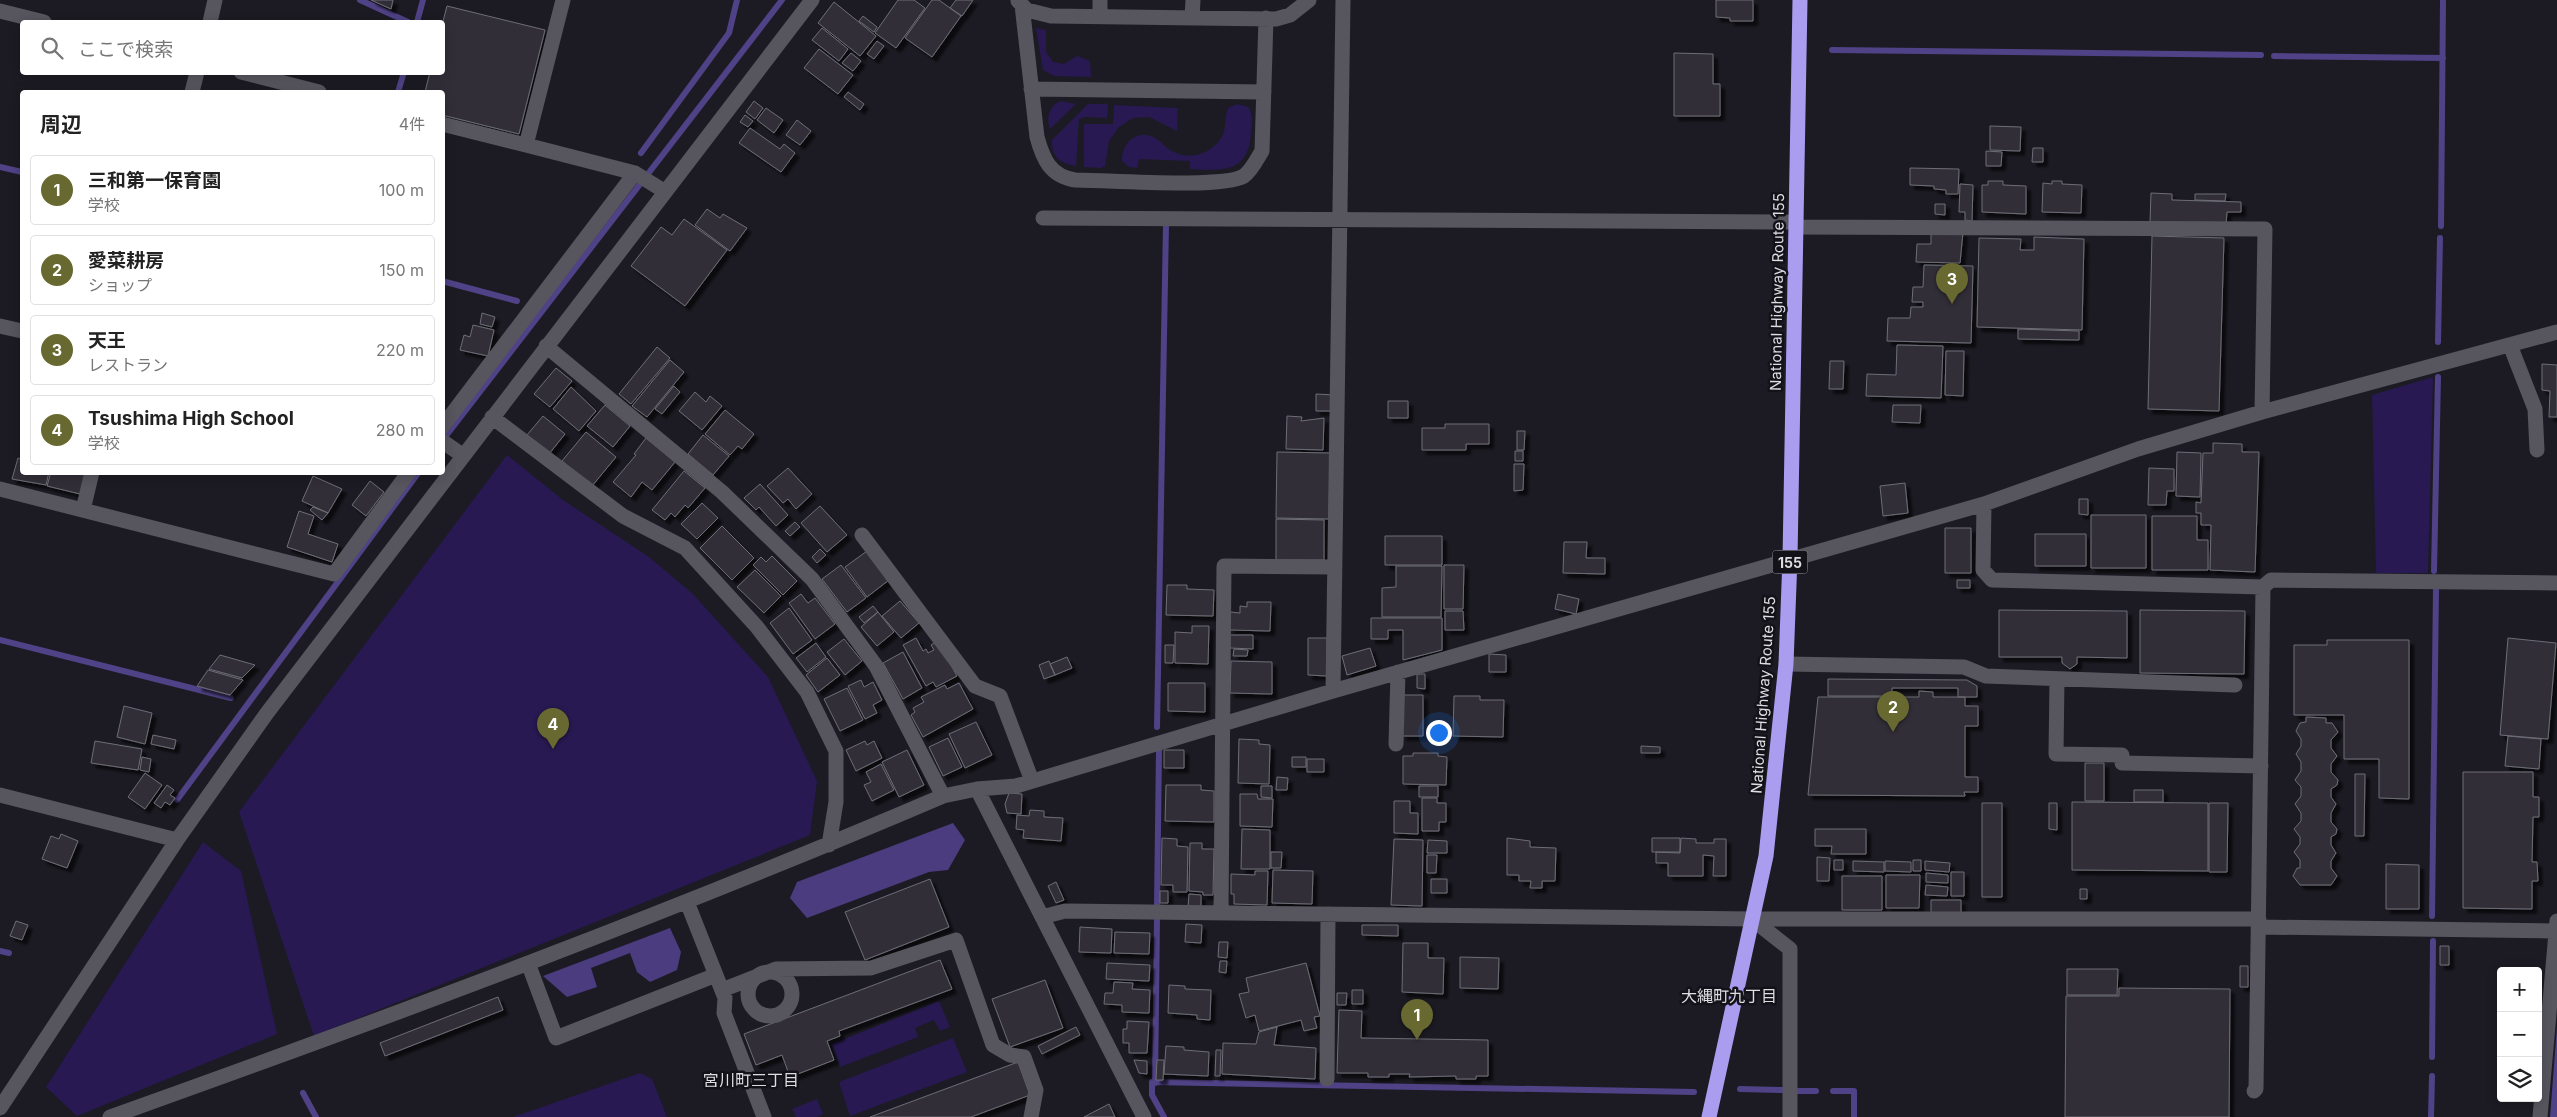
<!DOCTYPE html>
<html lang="ja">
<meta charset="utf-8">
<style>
:root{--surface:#fff;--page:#f6f6f6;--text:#222;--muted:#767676;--line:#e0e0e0;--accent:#686931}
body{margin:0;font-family:Inter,"Noto Sans JP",sans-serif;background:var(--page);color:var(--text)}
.controls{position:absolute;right:15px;bottom:15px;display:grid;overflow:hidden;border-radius:5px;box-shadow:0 2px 12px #0003}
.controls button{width:45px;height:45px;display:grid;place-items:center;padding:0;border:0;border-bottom:1px solid var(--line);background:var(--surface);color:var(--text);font:25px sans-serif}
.you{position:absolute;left:1438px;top:732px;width:18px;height:18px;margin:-12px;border:4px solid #fff;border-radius:50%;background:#1a73e8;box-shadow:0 0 0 8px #1a73e833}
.badge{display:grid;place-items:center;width:32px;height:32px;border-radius:50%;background:var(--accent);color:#fff;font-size:16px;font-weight:700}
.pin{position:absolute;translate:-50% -41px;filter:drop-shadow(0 1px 2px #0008)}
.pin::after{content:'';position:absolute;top:26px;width:18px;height:15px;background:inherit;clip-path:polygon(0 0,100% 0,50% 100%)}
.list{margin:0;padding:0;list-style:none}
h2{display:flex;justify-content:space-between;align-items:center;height:65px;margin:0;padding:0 20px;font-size:21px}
h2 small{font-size:16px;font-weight:400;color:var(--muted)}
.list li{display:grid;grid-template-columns:32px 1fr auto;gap:15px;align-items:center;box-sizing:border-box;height:70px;margin:0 10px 10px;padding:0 10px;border:1px solid var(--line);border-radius:5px}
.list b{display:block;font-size:19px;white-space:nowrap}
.list p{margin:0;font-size:16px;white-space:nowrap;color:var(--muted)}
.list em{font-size:16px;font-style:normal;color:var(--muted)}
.icon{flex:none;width:28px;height:28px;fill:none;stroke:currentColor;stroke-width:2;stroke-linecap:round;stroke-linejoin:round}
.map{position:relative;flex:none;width:2557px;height:1117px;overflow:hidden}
.search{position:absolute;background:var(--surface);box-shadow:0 2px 12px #0003;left:20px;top:20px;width:425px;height:55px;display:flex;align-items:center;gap:12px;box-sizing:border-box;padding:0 18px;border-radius:5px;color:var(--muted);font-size:19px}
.panel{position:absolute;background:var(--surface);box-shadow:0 2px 12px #0003;left:20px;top:90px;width:425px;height:385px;border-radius:5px}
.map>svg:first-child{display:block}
.green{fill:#281952}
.forest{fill:#4a3c7f}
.water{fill:#504286}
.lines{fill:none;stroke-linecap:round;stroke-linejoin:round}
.stream{stroke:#504286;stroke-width:6}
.building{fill:#302f37;stroke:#6e6d77;filter:url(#shadow)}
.minor{stroke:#57565f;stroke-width:15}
.highway{stroke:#aa9df0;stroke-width:15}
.labels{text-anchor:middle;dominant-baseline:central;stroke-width:5;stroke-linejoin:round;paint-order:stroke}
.shield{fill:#131219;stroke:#a1a0a6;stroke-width:1}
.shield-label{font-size:14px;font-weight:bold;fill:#dedde3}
.street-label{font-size:15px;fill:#dedde3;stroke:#131219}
.neighbourhood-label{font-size:16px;fill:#dedde3;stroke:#131219}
</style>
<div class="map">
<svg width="2557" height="1117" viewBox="0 0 2557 1117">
<defs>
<filter id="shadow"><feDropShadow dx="4.5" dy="4.5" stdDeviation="1" flood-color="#0009"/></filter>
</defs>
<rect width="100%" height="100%" fill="#1c1b23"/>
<path class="green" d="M1036,28L1046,30V52L1053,62L1064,64L1077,56L1090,61L1091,77L1054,76L1043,70Z
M1060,101L1076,104L1050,129C1046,117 1049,107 1060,101Z
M1088,104H1108L1107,118L1085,117L1079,119L1076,166C1061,164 1051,157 1052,140Z
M1237,104L1248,107C1253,113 1252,122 1251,130C1250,173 1224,171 1190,169V161L1139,159L1137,168L1129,167L1122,161C1121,143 1138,128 1155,138C1161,141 1165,147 1170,150C1188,161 1210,155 1221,138C1227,130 1224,118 1228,108Z
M1114,105L1178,108L1177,131L1149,117L1133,118L1119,127L1109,141L1105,166L1101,168L1084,167V124H1113Z
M2433,377L2428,573H2376L2372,395Z
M507,455L563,500L649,557L692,593L768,677L817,781L810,835L314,1036L239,812Z
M203,842L241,871L277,1034L77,1116L46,1087Z
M939,1001L950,1027L940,1031L934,1020L915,1028L918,1037L840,1067L832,1044Z
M953,1038L967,1072L850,1116L839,1082Z
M640,1073L652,1079L667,1117H513Z
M817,1099L823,1114L817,1117H796L792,1109Z"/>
<path class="forest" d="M953,823L965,840L948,870L929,872L807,918L790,898L797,882Z
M670,928L681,952L677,970L650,982L637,972L630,953L591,968L597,987L567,997L543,976Z"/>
<path class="water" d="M2557,1027V1117H2550Z"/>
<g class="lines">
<path class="stream" d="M360,0L408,22
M417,22L423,0
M1832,50L2261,55
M2274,56L2443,58
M398,92L404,72
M641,153L729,33L737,0
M0,167L22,172
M2441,226L2443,0
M442,281L517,301
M2438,342L2440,238
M442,441L782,0
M2434,571L2438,377
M0,640L231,698
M1157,727L1166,224
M177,800L419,472
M1157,904L1159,750
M2432,916L2436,588
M0,951L9,953
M2432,1057L2433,941
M1155,1083L1157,920
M1740,1089L1783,1090
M1797,1091H1816
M1833,1091H1854V1117
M303,1093L316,1117
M1164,1117L1152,1095V1082L1694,1092
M2431,1117L2432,1076"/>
</g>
<path class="building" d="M371,0H393L391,9Z
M898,0H914L925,8L896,48L875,33Z
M932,0H939L961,16L932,57L905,38Z
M956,0H973L962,16L950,8Z
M1716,0H1753V21H1730V18L1716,17Z
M834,2L876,36L860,56L818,23Z
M447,6L545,30L519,134L442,115V92H425L430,72H442V25Z
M863,16L877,27L874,32L859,21Z
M822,28L848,49L839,61L812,40Z
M877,41L884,46L874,59L867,54Z
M819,49L853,75L838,94L804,68Z
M851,53L861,61L853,71L842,63Z
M1674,53L1713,54V84H1720V116H1674Z
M848,92L864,104L860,110L844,97Z
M754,101L763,108L755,119L746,112Z
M766,108L783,120L774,133L757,120Z
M745,115L753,121L748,127L740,122Z
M797,120L811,131L800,145L786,135Z
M1990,126L2021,127L2020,151L1990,150Z
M750,128L780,149L784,144L795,153L781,172L739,143Z
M2033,148H2043V162H2032Z
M1986,151L2002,152L2001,166H1986Z
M1910,168L1959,169L1958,194H1946V190L1934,189V186L1910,185Z
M1988,181H2003V185L2026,186V214L1982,212V185H1988Z
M2052,181H2062V184L2082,185L2081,213L2042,212L2043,183L2052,184Z
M1960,184L1973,185L1972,221L1965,220V212H1959Z
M2151,193L2172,194V200L2241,202V212H2227L2226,224L2150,222Z
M2195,194H2226L2225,201L2195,200Z
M1935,204H1945V215L1935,214Z
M707,209L720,218L723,214L747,228L730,251L695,225Z
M684,219L727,250L685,306L631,266L661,227L672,235Z
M1931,231L1963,232L1960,263L1916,262L1917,244H1931Z
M2152,236L2224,238L2219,411L2148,409Z
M2034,237L2084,239L2082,330L1977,327L1979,238L2021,239L2020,250H2034Z
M1924,265L1973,266L1971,343L1887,341L1888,318H1910L1911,307H1923V302H1912L1913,287H1923Z
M482,313L495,317L492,327L480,324Z
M473,325L494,330L488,356L460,350L464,335L470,337Z
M2018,329L2079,331V340L2018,339Z
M1897,345L1943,346L1941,398L1866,396L1867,374L1896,375Z
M657,347L670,358L631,404L619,394Z
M1946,351H1964L1963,396L1945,395Z
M670,360L684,372L647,417L632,406Z
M1830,361H1844L1843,389H1829Z
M2542,364L2557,365V417H2549L2550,391L2542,390Z
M556,368L572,381L550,407L534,394Z
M674,386L680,392L662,414L655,409Z
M571,387L596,411L579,431L553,409Z
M695,392L706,402L710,396L722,406L702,430L679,411Z
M1316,394L1334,395L1333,411H1316Z
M1388,401H1408V418H1388Z
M605,405L630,426L613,447L587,426Z
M1893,405H1921L1920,423L1892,422Z
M725,410L754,434L742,449L738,446L730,455L705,434Z
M543,416L565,434L549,454L527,435Z
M1287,416L1302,417L1301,421L1324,418L1323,450L1286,449Z
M1445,424H1489V444H1466V450H1422V428H1445Z
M1517,431H1525L1524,450H1517Z
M586,432L616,457L592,486L562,461Z
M703,435L729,456L713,475L688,454Z
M646,438L675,462L652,490L642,482L631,497L613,482L636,455L634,454Z
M2213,443L2242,444V452H2259L2255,572L2210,570L2211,525H2201V513H2196V502L2201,503L2203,453H2213Z
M1515,451H1523V461H1515Z
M1277,452L1330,453L1329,519L1276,518Z
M2177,452L2201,453L2200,497L2176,496Z
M18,458L22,460V472H49L46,485L12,479Z
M1514,464H1524L1523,490L1514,491Z
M788,468L812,494L796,509L788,499L783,503L767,486Z
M2149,468L2174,469V491H2167L2166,505H2148Z
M684,471L705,488L688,508L685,505L675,517L671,513L665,520L652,510Z
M51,472H86L80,494L47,486Z
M313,476L342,489L328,513L302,501Z
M370,481L384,492L366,516L352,505Z
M1905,483L1908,513L1883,516L1880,486Z
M760,484L788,515L776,526L759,507L756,510L744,498Z
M2079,499H2088V515L2079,514Z
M702,503L718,518L697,539L681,524Z
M820,506L847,535L827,552L801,523Z
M313,507L328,513L322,520L310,510Z
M299,511L314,516L308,534L338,544L332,562L287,547Z
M2091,515H2146V568H2091Z
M2152,516H2197V540H2208V570H2152Z
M1276,519L1324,520V560H1276Z
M795,522L800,527L790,536L785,531Z
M722,526L754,558L732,580L700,548Z
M1945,528H1971V573H1945Z
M2035,534H2086V566H2035Z
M1385,536H1442V565H1385Z
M1564,542H1587L1586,558H1605V574L1563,573Z
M820,549L826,555L817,563L812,557Z
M867,551L889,580L867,597L845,567Z
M772,556L797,581L783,595L753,565L761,557L766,562Z
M841,565L866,598L847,612L822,579Z
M1444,565H1464L1463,609H1444Z
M1396,566H1442L1441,617H1382V588L1396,587Z
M755,570L781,596L764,613L737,587Z
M1957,580H1970V588H1957Z
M1167,585H1187V589L1214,590L1213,616L1166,615Z
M801,594L808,603L815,598L835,624L815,639L789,603Z
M1558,594L1579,599L1576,614L1555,609Z
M900,601L919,623L901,638L882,616Z
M1247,602H1271L1270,631L1230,630V612L1240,613V606L1247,607Z
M873,606L878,612L864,623L859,617Z
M789,608L812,640L793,654L770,623Z
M1999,610L2127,611V658L2077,657V664L2070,669L2062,663V657H1999Z
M2140,610L2245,611L2244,674L2140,673Z
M1445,611H1463L1464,630H1445Z
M878,612L894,632L877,646L861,627Z
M1371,618H1442V650L1403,660V630H1388V639H1371Z
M1192,626H1209L1208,664L1175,663V632L1192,633Z
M1230,635H1253V649L1230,648Z
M916,638L923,651L926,649L928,653L934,650L931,645L938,641L957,676L936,687L933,682L926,686L903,645Z
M1308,638H1327V676L1308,675Z
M2508,638L2556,643L2548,739L2500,735Z
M844,639L862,661L845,675L827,652Z
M2327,640H2409V799L2379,798V759H2344V715H2294V645H2327Z
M816,643L826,657L807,672L796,658Z
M1165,645H1174L1173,663H1165Z
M1370,648L1376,666L1347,675L1342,656Z
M1234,649L1248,650L1247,656H1233Z
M903,652L922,688L903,699L883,663Z
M1489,654L1506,655V672H1489Z
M220,655L255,665L242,678L209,669Z
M1067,657L1072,668L1055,675L1050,664Z
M827,658L840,675L818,692L806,675Z
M1049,661L1055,675L1044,679L1039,665Z
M1231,661L1272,662V694L1230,693Z
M208,670L243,680L230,695L197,686Z
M1417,674H1425V689L1417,688Z
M1828,679L1967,680L1977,686V697H1958V688H1892V696H1828Z
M861,680L864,687L873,682L882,700L873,705L877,713L865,719L848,686Z
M959,683L973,709L923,737L911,715L915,712L913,708L924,702L921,697L945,685L947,689Z
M1168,683H1205V712L1168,711Z
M847,688L863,720L840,731L824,699Z
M1919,691L1933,692V697H1965V706H1978V726H1965V777H1978V792H1964L1965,796L1808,795L1818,697H1919Z
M1403,695H1423V736H1402Z
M1454,696H1480V700H1504L1503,737L1453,736Z
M124,706L152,713L145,744L117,737Z
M2306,717L2326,718V723H2332L2338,732L2331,740V748L2337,756L2331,764V772L2338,780L2337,785L2331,789V797L2336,804L2331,813V822L2337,829L2336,834L2331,837V845L2336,853L2331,861V868L2337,876L2331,885H2300L2293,876L2297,868H2300V860L2294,852L2300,844V837L2294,829L2301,821V813L2295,804L2301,796V787L2295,780L2301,771V762L2296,754L2301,746V739L2296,731L2300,723L2306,722Z
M976,722L992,755L965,768L949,734Z
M153,735L176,740L174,749L151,744Z
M2508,736L2541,739L2539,769L2505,766Z
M948,738L962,767L943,776L929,747Z
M1239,739L1259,740V744L1270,745L1269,784L1238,783Z
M95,741L142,749L138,770L91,763Z
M865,741L867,745L874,741L882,758L856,771L846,750Z
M1641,746L1660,747V753H1641Z
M907,750L924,785L899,797L882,762Z
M1164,750H1184V768H1164Z
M1413,753H1438V756L1447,757L1446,785L1403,784V756H1413Z
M142,757L151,759L149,772L140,770Z
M1292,757H1306V767H1292Z
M1307,759H1324V772H1307Z
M2085,763H2104V801H2085Z
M881,764L894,790L872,801L864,785L871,782L866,772Z
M2463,772H2533V797H2539V817H2533L2532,862H2537L2538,881H2532V909L2463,908Z
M145,773L162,785L145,809L128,797Z
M2355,774H2365L2364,836H2355Z
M1277,777L1288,778L1287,790H1276Z
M167,785L174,790L170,795L175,798L170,805L165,802L161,808L154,803Z
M1166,785H1201V790L1214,791V822L1165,821Z
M1261,786H1272V798L1261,797Z
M1419,786H1438V797H1419Z
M2134,790H2163V802H2134Z
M1009,793L1022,794L1021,814L1007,813L1005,804Z
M1240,794H1257L1258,799H1273L1272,827L1240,826Z
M1422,798H1437V803H1446V822H1439V831H1422Z
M1394,801H1410V813H1418V834L1394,833Z
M2072,802L2208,803V871L2072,870Z
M1982,803H2002V897H1982Z
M2049,803H2057V830L2049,829Z
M2209,803H2228L2227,872H2209Z
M1030,810L1044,811V817L1063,818L1061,841L1023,838L1024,830L1016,829L1017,815L1029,816Z
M1242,829L1270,830V869H1241Z
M1815,829H1866V854H1831L1832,846H1815Z
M61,834L78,841L67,868L42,859L51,836L59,839Z
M1162,838L1177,839V846L1188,847L1187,892H1173V885H1161Z
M1507,838L1530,841V847L1556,848L1555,881H1542V888H1530L1531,881H1519V875H1507Z
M1652,838H1680V852H1652Z
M1681,838L1696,839V843H1714V839H1726V876H1713L1714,856L1703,855V876H1668V863H1656V852L1680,853Z
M1394,839L1423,840L1422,906L1391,905Z
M1428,840L1447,841V853H1427Z
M1190,843H1202V849H1214L1213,895H1203V892L1189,891Z
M1271,852H1282L1281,868H1271Z
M1427,855H1437L1436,873H1427Z
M1817,857L1830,858L1829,881H1817Z
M1834,860H1843V870H1834Z
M1913,860H1921V871H1913Z
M1853,861L1884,862V872L1853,871Z
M1885,861L1911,862V872L1885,871Z
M1925,861L1950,863L1949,872L1925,870Z
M2386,864L2419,865V909H2386Z
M1273,870L1313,871L1312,904L1272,903Z
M1255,871H1268L1267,905L1234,904V894H1231V874L1255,875Z
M1951,872H1964V896H1951Z
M1926,873L1948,875V883L1926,882Z
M1886,875H1920L1919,908H1886Z
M1842,876H1882V910H1842Z
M930,879L949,927L865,960L845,912Z
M1431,879H1447V893H1431Z
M1056,882L1064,900L1056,903L1048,886Z
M1926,885L1948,887L1947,896L1925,895Z
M2080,889H2087V899H2080Z
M1160,891H1168V903H1160Z
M1189,894L1201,895V907H1188Z
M1931,900H1961V914H1931Z
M16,921L28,925L22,940L10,936Z
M1186,924L1202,925L1201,943L1185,942Z
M1362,925H1398V936L1362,935Z
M1080,927L1112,929L1111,953L1079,952Z
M1115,932L1150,933L1149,954L1114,953Z
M1219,942H1228L1227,958L1218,957Z
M1403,943H1428V958H1444L1443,994L1402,992Z
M2440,946H2449V965H2440Z
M1460,957L1499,958L1498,989L1460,988Z
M940,960L952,989L839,1031L840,1036L827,1041L834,1060L790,1077L782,1055L756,1065L744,1034Z
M1220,961H1227L1226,973L1219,972Z
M1107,963L1150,965L1149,981L1106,979Z
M1306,963L1320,1016L1314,1017L1317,1028L1304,1031L1301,1020L1259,1031L1255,1015L1246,1018L1239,994L1249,992L1246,978Z
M2240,966H2248V987H2240Z
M2067,969H2118L2117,995H2067Z
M1045,980L1063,1028L1010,1047L992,999Z
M1114,982L1133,983L1132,989L1150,990L1149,1013L1122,1012V1005L1104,1004L1105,993H1113Z
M1169,985L1185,986V989L1211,990L1210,1020L1197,1019V1015L1168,1013Z
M2119,988L2230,989L2229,1117H2065L2066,996H2119Z
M1352,990H1363V1004H1352Z
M1337,993H1347L1346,1005H1337Z
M498,997L503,1010L385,1056L380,1043Z
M1339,1010L1362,1011L1361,1038L1488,1040V1076H1476V1079H1456V1076L1409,1077L1410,1074H1389V1077H1368V1073H1337Z
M1127,1021L1149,1022L1147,1053H1129V1043H1123V1029H1127Z
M1076,1027L1080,1035L1042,1054L1038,1046Z
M1277,1027L1274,1045L1316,1048L1315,1079L1222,1074L1223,1043L1256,1044L1259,1032Z
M1166,1046L1184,1047V1050L1209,1052L1208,1076L1164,1074Z
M1216,1050H1221L1220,1076H1215Z
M1134,1060L1147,1061V1074L1139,1073Z
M1157,1060H1164L1163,1080H1156Z
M1018,1062L1030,1095L971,1117H870Z
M1109,1104L1115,1117H1084Z"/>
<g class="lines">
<path class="minor" d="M563,0L526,145L635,173L664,191
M1018,1L1027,10L1051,16L1276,19L1290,15L1309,0
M1022,5L1037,137C1043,159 1050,176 1075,180C1106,180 1223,189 1244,176C1252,170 1257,159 1262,151L1266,18
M0,11L44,22
M1100,17V0
M1192,18L1193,0
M210,22L215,0
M241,72L319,92
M1031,89L1264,92
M192,92L197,72
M442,124L526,145
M1043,218L1796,222
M1796,227L2265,229L2262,412
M0,326L22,331
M2510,345L2535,409L2537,450
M546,346L722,492L812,579L876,666L943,796
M492,417L623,516L685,548L757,627L807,692L836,751V802L829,845
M442,427L635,173
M442,441L462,455
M0,489L334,574L409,472
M1984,504L1983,570L1992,580L2263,587L2271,580L2557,583
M83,510L92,472
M862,535L975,686L1000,696L1032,781
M1786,664L1964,667L1986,676L2235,685
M2057,679L2056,754L2122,755V763L2261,766
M1333,691L1343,0
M1396,744L1398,672
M977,789L1144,1117
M0,795L177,840
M687,902L725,998L724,1013L764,1117
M1221,913L1224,566L1335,567
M1042,917L1065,911L1752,919H2259
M1752,919L1790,949V1117
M2259,927L2556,931
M528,963L556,1038L716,975
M748 994a22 22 0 1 1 44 0a22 22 0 1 1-44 0Z
M722,990L776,969L871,968L956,940L993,1045L1010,1055L1024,1057L1036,1090L1031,1117
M1327,1079L1328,914
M2254,1091L2256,1089L2263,587
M0,1108L177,840L267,713L812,0
M110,1117C390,1017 669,913 943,796L977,789L1016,786L1333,691L1984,504L2138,449L2262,412L2557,332
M2540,1117L2557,921"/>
<path class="highway" d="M1709,1117L1766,856L1786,664L1790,558L1800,0"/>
</g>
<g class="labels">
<rect class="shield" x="1772.5" y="550.5" width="35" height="23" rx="4"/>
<g class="shield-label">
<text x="1790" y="562">155</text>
</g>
<g class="street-label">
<text transform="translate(1777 292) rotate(-89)">National Highway Route 155</text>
<text transform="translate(1763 695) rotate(-86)">National Highway Route 155</text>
</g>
<g class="neighbourhood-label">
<text x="1729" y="996">大縄町九丁目</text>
<text x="751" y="1080">宮川町三丁目</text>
</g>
</g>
</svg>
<div class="controls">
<button>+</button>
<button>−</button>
<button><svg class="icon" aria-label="layers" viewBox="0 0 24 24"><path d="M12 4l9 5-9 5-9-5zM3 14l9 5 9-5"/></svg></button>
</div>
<div class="you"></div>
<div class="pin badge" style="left:1417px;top:1040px">1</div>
<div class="pin badge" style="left:1893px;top:732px">2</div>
<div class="pin badge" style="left:1952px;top:304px">3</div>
<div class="pin badge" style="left:553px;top:749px">4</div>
<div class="search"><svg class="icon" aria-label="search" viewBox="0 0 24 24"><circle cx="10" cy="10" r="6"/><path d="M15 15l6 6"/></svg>ここで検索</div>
<section class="panel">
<h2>周辺<small>4件</small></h2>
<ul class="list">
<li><span class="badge">1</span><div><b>三和第一保育園</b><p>学校</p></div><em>100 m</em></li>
<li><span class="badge">2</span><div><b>愛菜耕房</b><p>ショップ</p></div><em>150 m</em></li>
<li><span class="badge">3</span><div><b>天王</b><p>レストラン</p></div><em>220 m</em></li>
<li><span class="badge">4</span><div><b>Tsushima High School</b><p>学校</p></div><em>280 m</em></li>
</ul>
</section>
</div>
